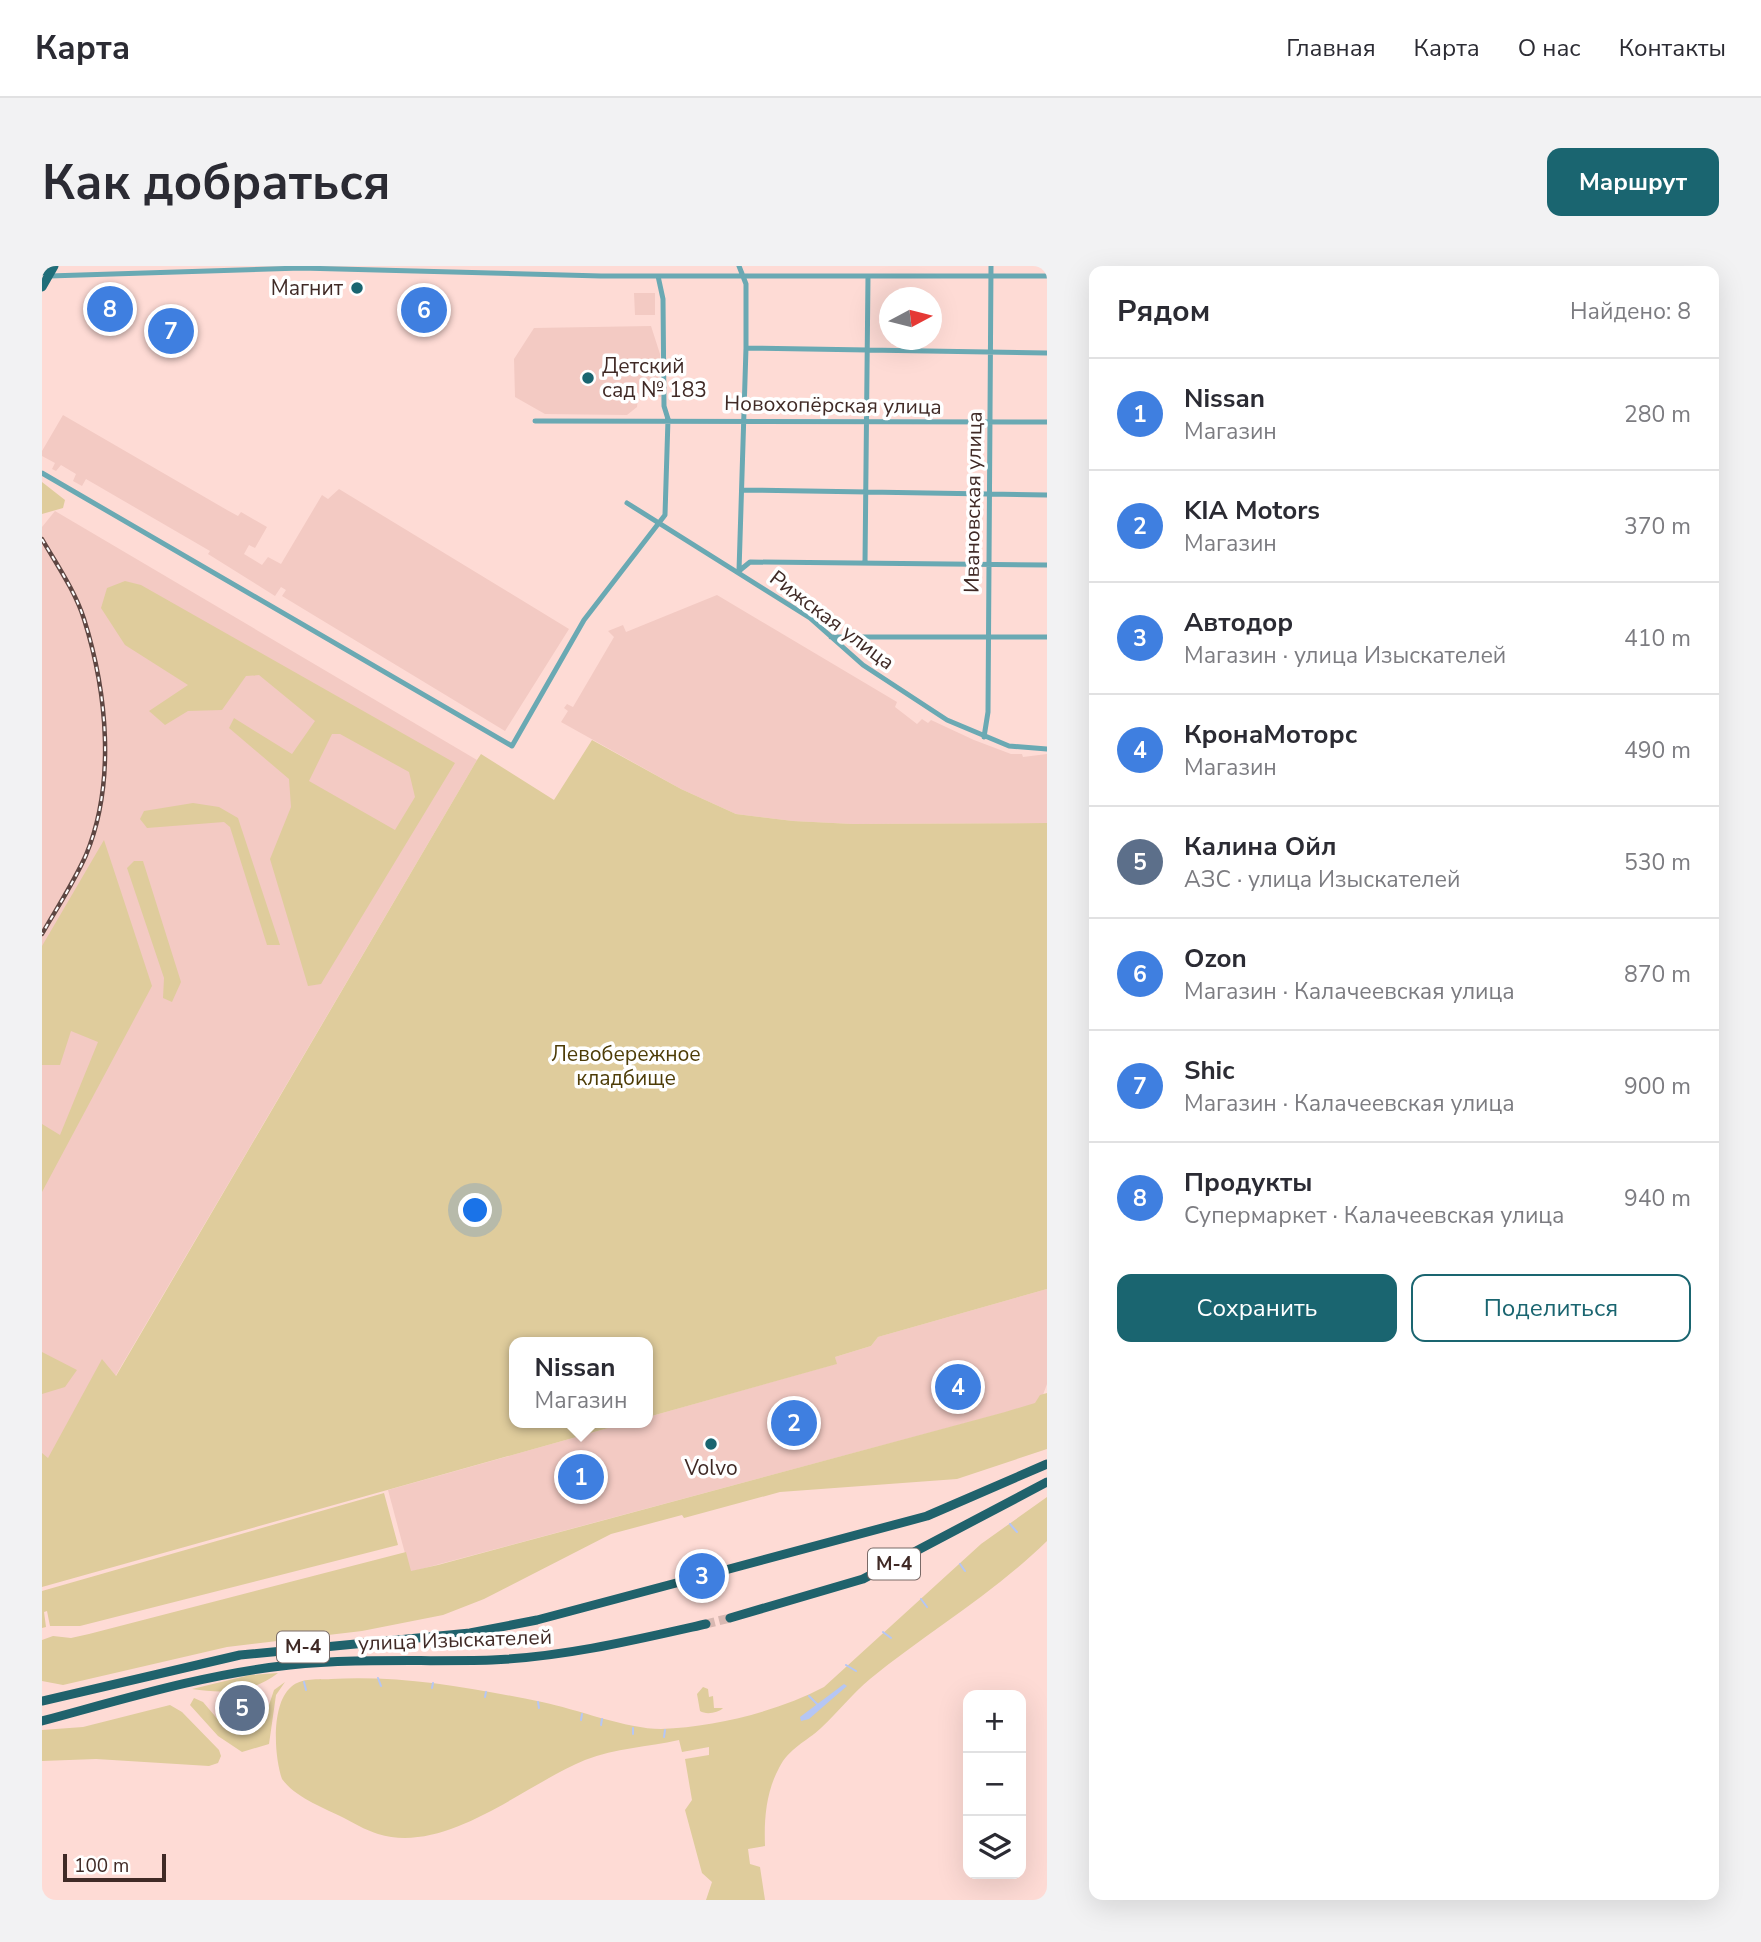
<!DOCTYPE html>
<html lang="ru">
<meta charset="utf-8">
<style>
:root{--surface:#fff;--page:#f2f2f3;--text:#2b2b33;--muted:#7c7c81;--line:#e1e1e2;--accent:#1a6570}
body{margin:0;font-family:"Nunito Sans",sans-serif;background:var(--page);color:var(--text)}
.controls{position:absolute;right:21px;bottom:21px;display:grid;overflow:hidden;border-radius:14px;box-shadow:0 7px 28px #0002}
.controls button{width:63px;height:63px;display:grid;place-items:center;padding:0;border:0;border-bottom:2px solid var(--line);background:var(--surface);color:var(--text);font:35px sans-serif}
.compass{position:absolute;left:837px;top:21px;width:63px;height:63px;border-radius:50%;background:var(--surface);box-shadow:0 7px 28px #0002;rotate:83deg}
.scale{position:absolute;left:21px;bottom:18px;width:103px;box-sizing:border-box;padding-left:7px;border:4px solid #402a26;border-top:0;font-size:19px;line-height:24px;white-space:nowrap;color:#402a26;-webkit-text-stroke:5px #fff;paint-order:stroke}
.you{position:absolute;left:434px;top:945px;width:24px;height:24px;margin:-18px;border:5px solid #fff;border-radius:50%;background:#1a73e8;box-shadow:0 0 0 10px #1a73e833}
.badge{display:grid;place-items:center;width:46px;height:46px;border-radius:50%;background:var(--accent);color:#fff;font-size:23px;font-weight:700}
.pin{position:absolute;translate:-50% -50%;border:4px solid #fff;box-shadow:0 2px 7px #0006}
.popup{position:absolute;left:467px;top:1071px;width:144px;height:91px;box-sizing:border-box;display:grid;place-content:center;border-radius:14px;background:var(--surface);filter:drop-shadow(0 2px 5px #0005);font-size:23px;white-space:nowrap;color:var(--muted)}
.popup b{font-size:26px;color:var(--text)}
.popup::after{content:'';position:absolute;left:50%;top:100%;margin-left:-14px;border:14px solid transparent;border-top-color:var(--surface)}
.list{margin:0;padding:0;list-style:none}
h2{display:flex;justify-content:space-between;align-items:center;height:91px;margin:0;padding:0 28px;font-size:30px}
h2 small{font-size:23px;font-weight:400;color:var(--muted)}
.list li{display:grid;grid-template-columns:46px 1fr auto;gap:21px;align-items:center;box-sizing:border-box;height:112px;padding:0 28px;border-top:2px solid var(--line)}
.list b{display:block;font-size:26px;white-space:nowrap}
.list p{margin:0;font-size:23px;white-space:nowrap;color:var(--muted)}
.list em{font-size:23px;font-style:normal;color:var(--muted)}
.actions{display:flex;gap:14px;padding:21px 28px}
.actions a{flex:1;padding:16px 0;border:2px solid var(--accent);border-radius:14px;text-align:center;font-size:24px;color:var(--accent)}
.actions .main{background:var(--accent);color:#fff}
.icon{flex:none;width:38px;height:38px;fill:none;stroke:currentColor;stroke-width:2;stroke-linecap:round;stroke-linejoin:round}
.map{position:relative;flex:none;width:1005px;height:1634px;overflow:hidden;border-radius:14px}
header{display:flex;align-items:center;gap:42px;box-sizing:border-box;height:98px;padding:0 35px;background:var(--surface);border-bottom:2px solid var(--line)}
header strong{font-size:33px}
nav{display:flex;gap:38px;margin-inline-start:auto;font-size:24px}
.intro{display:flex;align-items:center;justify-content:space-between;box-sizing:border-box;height:168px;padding:0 42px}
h1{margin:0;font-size:49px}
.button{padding:18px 32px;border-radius:14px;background:var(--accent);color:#fff;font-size:24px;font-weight:700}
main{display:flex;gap:42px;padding:0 42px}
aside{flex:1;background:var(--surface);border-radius:14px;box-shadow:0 7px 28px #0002}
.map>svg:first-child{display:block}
.built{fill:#f3cac3}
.green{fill:#dfcc9c;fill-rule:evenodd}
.water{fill:#b5c6f5}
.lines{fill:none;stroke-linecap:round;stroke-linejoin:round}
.stream{stroke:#b5c6f5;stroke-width:2}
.trunk-tunnel{stroke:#d8b8b2;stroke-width:9;stroke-dasharray:9 4.5;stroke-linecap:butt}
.minor{stroke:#6aa9b3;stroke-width:5}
.primary{stroke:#206e79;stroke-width:9}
.trunk{stroke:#20626c;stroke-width:9}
.rail-casing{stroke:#5e4642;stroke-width:4.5}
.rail{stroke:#fff;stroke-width:2;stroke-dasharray:5;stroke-linecap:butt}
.poi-dot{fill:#1a6570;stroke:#fff;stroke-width:2.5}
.labels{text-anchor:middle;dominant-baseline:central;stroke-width:7;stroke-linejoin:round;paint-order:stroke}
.shield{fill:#fff;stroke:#796a67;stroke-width:2}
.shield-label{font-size:19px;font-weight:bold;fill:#402a26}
.poi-label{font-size:21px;fill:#402a26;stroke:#fff;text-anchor:end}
.street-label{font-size:21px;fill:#402a26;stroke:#fff}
.park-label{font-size:21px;fill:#4d3c07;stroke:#fff}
</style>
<header>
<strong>Карта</strong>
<nav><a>Главная</a><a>Карта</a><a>О нас</a><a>Контакты</a></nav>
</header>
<div class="intro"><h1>Как добраться</h1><a class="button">Маршрут</a></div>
<main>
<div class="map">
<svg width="1005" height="1634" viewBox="0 0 1005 1634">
<rect width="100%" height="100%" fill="#fedbd5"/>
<path class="built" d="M592,27H613V49H593Z
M609,60L618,88L619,131H596L595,141L585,149L503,148L473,131L472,93L492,62Z
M21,149L185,244L196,250L199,246L225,261L213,282L207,279L202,288L220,299L226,291L239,298L280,229L286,233L297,223L527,363L463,465L240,330L244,324L239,321L233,330L166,288L168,285L44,213L40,220L31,215L34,208L19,199L14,205L10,203L13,197L0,190V185Z
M13,245L435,494L0,1235V261Z
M675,329L855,436L853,441L875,458L880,453L886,457L889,454L932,474L969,488H980L981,491L1005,488V557L811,558L751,555L694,548L639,523L519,456L526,445L522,442L525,438L531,441L572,371L566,365L581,359L584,366Z
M1005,1023V1118L998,1137L368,1306L346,1224L584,1157H606V1151L794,1098L793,1091L829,1080L836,1071Z"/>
<path class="green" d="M0,216L23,234L21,242L0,248Z
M83,315L99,319L413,497L279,718L266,720L228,593L249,541L247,513L187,462L192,452L250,488L273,455L217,409L204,410L180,444L146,445L123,459L107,445L146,419L83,379L59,342L65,322ZM290,468H298L367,506L373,531L353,564L267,515Z
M550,474L639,523L694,548L751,555L811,558L1005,557V1023L836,1071L829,1080L793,1091L795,1098L606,1151V1076H472V1157H584L0,1321V1187L6,1192L60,1093L74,1110L435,494L439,488L512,534Z
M151,537L177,541L196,552L238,679H225L188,561L182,556L105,562L98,553L102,545Z
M62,574L110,720L0,926V858L18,869L56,776L29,765L18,799H0V680Z
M92,595H101L139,716L130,736L121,732L122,712L85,602Z
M0,1086L35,1104L23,1121L0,1128Z
M1005,1127V1183L915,1213L738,1226L642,1252L640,1249L569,1268L442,1333L401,1349L320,1365L185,1381L21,1419L0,1415V1374L11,1370L29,1372L47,1368L364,1286L369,1305L396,1299L963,1146L993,1137L998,1129Z
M342,1227L356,1279L38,1360H8L5,1345L2,1346L4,1361L0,1362V1325Z
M1005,1231V1275C951,1328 886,1366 828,1413C810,1428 796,1446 779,1462C764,1476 747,1482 737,1502C724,1526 722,1553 723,1580L706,1583L708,1598L718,1601L723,1634H664L670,1616L660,1607L643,1544L650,1534L643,1493L667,1489V1481L640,1486L637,1474C605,1481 574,1482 543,1494C482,1519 405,1589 336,1568C323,1564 310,1556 298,1550C279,1541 252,1530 240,1513C232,1490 229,1438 249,1421C260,1411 276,1414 289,1413C361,1409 430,1422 500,1436C534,1443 585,1463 619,1463C673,1461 734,1446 782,1421L939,1278Z
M236,1407C210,1427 182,1428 150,1423L208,1409Z
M243,1416L234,1429L227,1478L200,1486L176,1470L148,1439L152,1432L161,1436L184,1463L221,1457L232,1424Z
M661,1421L666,1423L667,1431L671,1430L672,1442H681C676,1447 664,1449 658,1445L655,1428Z
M128,1439L140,1446L177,1484L179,1490L176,1497L167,1500L54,1493L0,1495V1464L41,1461Z"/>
<path class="water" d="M802,1418L805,1420L767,1453L759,1455L758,1451Z"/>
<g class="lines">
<path class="stream" d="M968,1258L975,1266
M918,1298L923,1305
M879,1333L885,1341
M841,1366L849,1372
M804,1399L814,1405
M336,1412L339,1420
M262,1416L264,1424
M390,1422L391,1417
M767,1430L776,1439
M443,1431L444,1426
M496,1436L497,1442
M539,1454L540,1448
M559,1459L560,1453
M591,1462V1468
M622,1471L623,1464"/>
<path class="trunk-tunnel" d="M653,1312L676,1306
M664,1358L688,1352"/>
<path class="minor" d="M7,10L259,2L559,10H1005
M704,82L1005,87
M493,155L1005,156
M0,207L470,480L542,354L623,249L626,153L622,140L621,33L616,10
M701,224L1005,229
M585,237L768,352L821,399L905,454L967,480L1005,483
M823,297L826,10
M697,305L708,296L1005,299
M697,305L704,82V18L697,0
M789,371H1005
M942,471L946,446L949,0"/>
<path class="primary" d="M0,5L3,0
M0,21L12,0"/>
<path class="trunk" d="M676,1306L885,1250L1005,1198
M688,1352L821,1313L1005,1216
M0,1435L198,1389L428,1367L495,1354L653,1312
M0,1455C82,1433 163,1408 248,1399C315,1392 383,1396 450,1394C522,1391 593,1374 664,1358"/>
<g class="rail-casing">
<path id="rail" d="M0,273C15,299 33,325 42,353C65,426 74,517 44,589C32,616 15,642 0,668"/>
</g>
<use href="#rail" class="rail"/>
</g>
<g class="poi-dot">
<circle cx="315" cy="22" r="7"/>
<circle cx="546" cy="112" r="7"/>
<circle cx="669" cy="1178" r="7"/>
</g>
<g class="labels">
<g class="shield">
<rect x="826" y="1282.5" width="52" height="31" rx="5"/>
<rect x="235" y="1365.5" width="52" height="31" rx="5"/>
</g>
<g class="shield-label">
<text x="852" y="1298">М-4</text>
<text x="261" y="1381">М-4</text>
</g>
<g class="poi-label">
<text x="301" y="22">Магнит</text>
<text x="560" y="100" text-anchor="start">Детский<tspan x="560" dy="24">сад № 183</tspan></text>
<text x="669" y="1202" text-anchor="middle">Volvo</text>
</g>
<g class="street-label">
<text transform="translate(791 139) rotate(1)">Новохопёрская улица</text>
<text transform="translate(931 236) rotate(-89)">Ивановская улица</text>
<text transform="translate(790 354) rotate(37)">Рижская улица</text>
<text transform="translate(413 1374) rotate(-2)">улица Изыскателей</text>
</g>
<g class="park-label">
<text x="584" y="788">Левобережное<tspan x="584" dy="24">кладбище</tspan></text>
</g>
</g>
</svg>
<div class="controls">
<button>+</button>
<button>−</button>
<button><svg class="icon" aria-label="layers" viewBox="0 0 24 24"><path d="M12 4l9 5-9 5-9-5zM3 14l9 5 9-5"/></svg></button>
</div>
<svg class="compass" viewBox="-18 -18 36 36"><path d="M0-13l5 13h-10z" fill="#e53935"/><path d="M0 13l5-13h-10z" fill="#7c7c81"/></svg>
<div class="scale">100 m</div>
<div class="you"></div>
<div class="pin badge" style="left:539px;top:1211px;background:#3f7fe0">1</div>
<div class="popup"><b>Nissan</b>Магазин</div>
<div class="pin badge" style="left:752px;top:1157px;background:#3f7fe0">2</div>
<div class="pin badge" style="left:660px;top:1310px;background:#3f7fe0">3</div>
<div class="pin badge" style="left:916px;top:1121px;background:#3f7fe0">4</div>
<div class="pin badge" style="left:200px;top:1442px;background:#5c6f8a">5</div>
<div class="pin badge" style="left:382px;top:44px;background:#3f7fe0">6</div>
<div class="pin badge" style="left:129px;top:65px;background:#3f7fe0">7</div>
<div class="pin badge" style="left:68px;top:43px;background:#3f7fe0">8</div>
</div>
<aside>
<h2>Рядом<small>Найдено: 8</small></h2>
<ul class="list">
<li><span class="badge" style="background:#3f7fe0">1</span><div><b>Nissan</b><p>Магазин</p></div><em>280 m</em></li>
<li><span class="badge" style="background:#3f7fe0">2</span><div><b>KIA Motors</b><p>Магазин</p></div><em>370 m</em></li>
<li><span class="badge" style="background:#3f7fe0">3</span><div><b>Автодор</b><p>Магазин · улица Изыскателей</p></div><em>410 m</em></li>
<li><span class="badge" style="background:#3f7fe0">4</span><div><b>КронаМоторс</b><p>Магазин</p></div><em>490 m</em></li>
<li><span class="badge" style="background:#5c6f8a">5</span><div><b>Калина Ойл</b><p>АЗС · улица Изыскателей</p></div><em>530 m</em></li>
<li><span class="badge" style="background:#3f7fe0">6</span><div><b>Ozon</b><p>Магазин · Калачеевская улица</p></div><em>870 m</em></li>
<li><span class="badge" style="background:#3f7fe0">7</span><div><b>Shic</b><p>Магазин · Калачеевская улица</p></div><em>900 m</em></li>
<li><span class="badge" style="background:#3f7fe0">8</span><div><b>Продукты</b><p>Супермаркет · Калачеевская улица</p></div><em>940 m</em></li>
</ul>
<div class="actions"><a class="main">Сохранить</a><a>Поделиться</a></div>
</aside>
</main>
